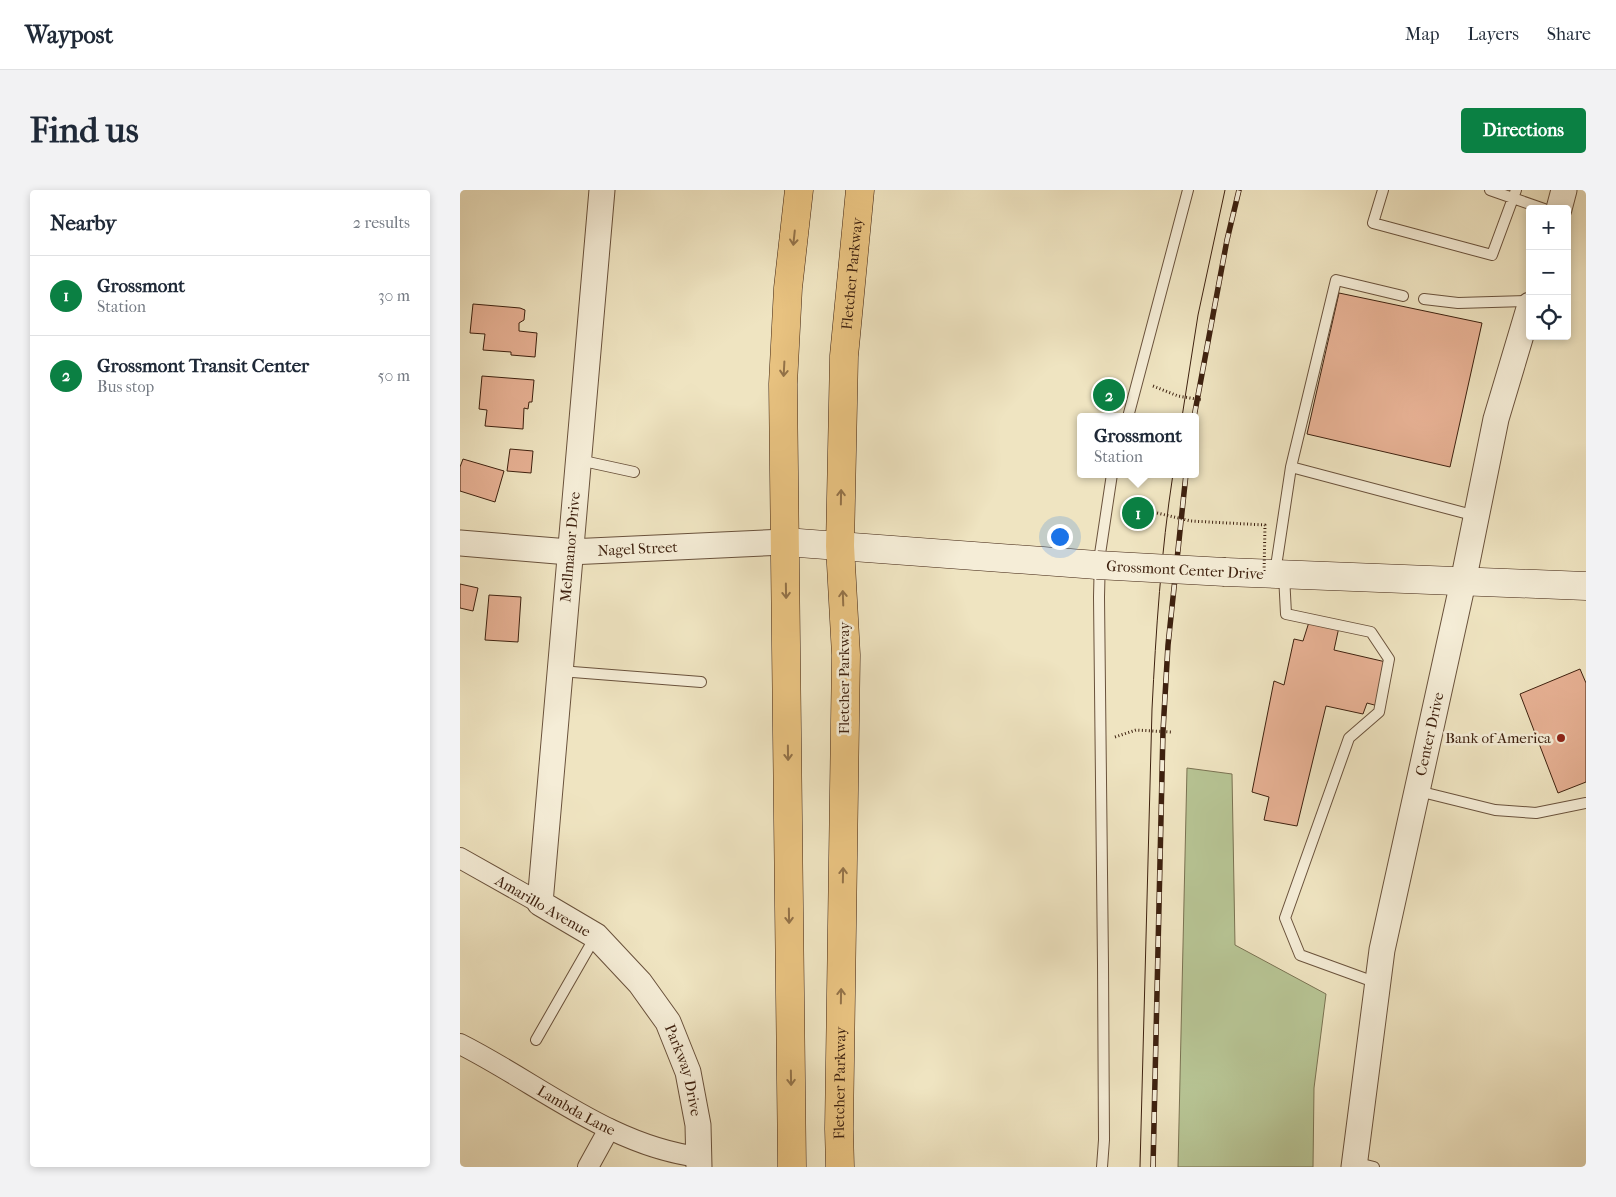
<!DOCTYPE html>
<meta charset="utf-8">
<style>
:root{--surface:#fff;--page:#f2f2f3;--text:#1f2937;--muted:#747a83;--line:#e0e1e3;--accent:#0b8043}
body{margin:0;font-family:"IM FELL French Canon",serif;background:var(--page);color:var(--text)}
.controls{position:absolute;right:15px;top:15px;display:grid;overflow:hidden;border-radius:5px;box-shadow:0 2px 8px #0003}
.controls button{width:45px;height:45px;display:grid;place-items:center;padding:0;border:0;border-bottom:1px solid var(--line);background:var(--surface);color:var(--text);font:25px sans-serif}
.you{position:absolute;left:599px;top:346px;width:18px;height:18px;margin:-12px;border:4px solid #fff;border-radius:50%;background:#1a73e8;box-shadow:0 0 0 8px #1a73e833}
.badge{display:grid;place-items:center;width:32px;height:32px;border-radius:50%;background:var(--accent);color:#fff;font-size:16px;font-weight:700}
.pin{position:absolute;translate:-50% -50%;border:2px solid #fff;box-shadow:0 1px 5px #0006}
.popup{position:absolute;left:617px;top:223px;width:122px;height:65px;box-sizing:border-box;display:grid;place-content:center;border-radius:5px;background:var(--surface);filter:drop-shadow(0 1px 4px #0005);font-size:16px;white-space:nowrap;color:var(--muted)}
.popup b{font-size:19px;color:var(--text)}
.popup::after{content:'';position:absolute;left:50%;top:100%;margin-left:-10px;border:10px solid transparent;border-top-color:var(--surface)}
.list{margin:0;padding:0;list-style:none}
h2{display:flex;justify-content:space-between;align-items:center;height:65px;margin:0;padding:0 20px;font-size:21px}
h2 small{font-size:16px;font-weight:400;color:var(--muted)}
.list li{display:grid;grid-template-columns:32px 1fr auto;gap:15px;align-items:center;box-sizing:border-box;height:80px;padding:0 20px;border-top:1px solid var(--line)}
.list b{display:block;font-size:19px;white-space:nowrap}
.list p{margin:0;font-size:16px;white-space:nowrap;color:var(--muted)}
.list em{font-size:16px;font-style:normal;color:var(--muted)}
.icon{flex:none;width:28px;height:28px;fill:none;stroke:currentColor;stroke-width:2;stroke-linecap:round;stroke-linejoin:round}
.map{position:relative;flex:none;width:1126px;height:977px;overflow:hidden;border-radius:5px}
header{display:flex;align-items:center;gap:30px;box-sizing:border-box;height:70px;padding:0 25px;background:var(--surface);border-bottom:1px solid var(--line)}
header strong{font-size:24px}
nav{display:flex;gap:28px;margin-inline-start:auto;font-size:18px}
.intro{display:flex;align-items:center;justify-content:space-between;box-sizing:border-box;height:120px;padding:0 30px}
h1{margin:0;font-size:35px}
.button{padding:12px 22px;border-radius:5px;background:var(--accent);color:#fff;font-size:18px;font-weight:700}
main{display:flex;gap:30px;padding:0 30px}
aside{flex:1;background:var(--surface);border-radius:5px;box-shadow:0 2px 8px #0003}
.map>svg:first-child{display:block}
.green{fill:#b7c494;stroke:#7a7252}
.building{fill:#e7b194;stroke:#3e210f}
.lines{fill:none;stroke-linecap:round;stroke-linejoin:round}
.service-casing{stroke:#6a523c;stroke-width:12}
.minor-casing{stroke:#6a523c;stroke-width:22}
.tertiary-casing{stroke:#6a523c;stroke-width:27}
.secondary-casing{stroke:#3e210f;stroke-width:29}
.primary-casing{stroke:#3e210f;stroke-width:29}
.path{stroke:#3e210f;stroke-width:3;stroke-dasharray:1 2.5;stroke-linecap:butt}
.service{stroke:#f5edd7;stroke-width:10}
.minor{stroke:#f5edd7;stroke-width:20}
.tertiary{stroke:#f5edd7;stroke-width:25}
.secondary{stroke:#f5edd7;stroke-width:28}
.primary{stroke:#e8c280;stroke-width:28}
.tram{stroke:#3e210f;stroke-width:1}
.rail-casing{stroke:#3e210f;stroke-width:5.5}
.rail{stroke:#f5edd7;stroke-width:4;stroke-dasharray:11;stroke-linecap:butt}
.secondary-bridge-casing{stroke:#3e210f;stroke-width:29;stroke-linecap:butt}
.path-bridge{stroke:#3e210f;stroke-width:3;stroke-dasharray:1 2.5;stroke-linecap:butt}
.secondary-bridge{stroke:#f5edd7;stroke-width:28}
.oneway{stroke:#937248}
.poi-dot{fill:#8f2418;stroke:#f5edd7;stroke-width:2}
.labels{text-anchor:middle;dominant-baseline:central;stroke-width:5;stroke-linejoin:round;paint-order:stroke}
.street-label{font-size:15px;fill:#3e210f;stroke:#f5edd7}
.poi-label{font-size:15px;fill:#3e210f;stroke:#f5edd7;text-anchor:end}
</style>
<header>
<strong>Waypost</strong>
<nav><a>Map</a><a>Layers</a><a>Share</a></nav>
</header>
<div class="intro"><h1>Find us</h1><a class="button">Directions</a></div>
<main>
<aside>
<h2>Nearby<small>2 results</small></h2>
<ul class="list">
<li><span class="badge">1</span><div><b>Grossmont</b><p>Station</p></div><em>30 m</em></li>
<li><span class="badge">2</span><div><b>Grossmont Transit Center</b><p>Bus stop</p></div><em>50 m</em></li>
</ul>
</aside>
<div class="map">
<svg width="1126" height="977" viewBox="0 0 1126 977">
<rect width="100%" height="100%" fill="#efe4c1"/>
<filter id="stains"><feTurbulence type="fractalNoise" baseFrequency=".004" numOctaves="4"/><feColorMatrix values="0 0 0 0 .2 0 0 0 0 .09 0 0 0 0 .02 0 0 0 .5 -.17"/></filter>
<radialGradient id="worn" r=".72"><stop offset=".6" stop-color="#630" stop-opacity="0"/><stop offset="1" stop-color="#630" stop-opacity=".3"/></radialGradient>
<path class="green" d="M727,578L772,584L775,755L866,804L854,898L853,977H718Z"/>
<path class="building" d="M879,103L1022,133L990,277L847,244Z
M13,114L60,118L65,120L64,130L59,133V141L77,143L75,167L51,165V162L23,160L25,144L10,143Z
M22,186L74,190L72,212H69L68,219L64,218L63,239L25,236L27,220L19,219Z
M50,259L73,261L71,283L47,281Z
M3,269L44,281L35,312L0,301V277Z
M0,394L18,398L13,421L0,418Z
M29,405L61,407L58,452L25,450Z
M849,432L879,437L874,460L926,472L918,516L907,513L903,524L866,516L837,636L804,630L809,607L792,602L814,491L824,495L834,449L843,451Z
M1120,479L1126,493V592L1098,603L1060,504Z"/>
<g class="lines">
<g class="service-casing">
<path id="service" d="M923,0L913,33L1032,65L1056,0
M1030,0L1084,19
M964,109L998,113L1070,111
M668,227L728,0
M119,270L174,282
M831,277L876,90L943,106
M815,383L831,277L1016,326
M824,385L826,424L911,442L929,469L919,522L889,548L825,728L840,765L917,793
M100,481L241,492
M958,601L1035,620L1076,623L1126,613
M76,850L135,747
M894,972L914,977
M642,977L644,950L643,774L639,407L640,364L652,284"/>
</g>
<g class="minor-casing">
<g id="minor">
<path d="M0,668L80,713"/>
<path id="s1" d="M0,854C78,893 150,956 239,967"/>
<path d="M128,977L149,939"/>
</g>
</g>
<g class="tertiary-casing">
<g id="tertiary">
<path id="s2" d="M142,0L80,713L136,746L180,793L208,832L228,882L238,935L239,977"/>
<path d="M1099,19L1104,0"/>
<path id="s3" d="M0,353L109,362L325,352"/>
<path id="s4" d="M894,977L922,760L1003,392L1036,229L1070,115"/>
</g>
</g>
<g class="secondary-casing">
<path id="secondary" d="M325,352L637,375
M765,382L1126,396"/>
</g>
<g class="primary-casing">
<g id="primary">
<path d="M332,977L323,194L328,98L339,0"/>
<path id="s5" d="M380,977L379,939L386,465L380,356L384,166L400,0"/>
</g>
</g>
<path class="path" d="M693,196L718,206L742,210
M655,547L676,540L711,542"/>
<use href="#service" class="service"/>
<use href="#minor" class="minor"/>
<use href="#tertiary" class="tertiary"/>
<use href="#secondary" class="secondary"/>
<use href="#primary" class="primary"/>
<path class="tram" d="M722,227L738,125L765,0
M680,977L692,519C696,441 701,362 713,284"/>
<g class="rail-casing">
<path id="rail" d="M734,227L767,50L779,0
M693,977L703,541L708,455L726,284"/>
</g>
<use href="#rail" class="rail"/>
<g class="secondary-bridge-casing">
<path id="secondary-bridge" d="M637,375L765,382"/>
</g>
<path class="path-bridge" d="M680,319L731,331L805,335L804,384"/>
<use href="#secondary-bridge" class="secondary-bridge"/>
</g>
<defs><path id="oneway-shaft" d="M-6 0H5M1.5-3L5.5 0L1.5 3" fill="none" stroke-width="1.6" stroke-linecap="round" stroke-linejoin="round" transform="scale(1.25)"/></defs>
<g class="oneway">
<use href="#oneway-shaft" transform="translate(334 48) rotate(96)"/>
<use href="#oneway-shaft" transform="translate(324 179) rotate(93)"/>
<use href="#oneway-shaft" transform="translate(381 307) rotate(-89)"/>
<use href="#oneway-shaft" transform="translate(326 401) rotate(89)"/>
<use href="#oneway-shaft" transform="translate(383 408) rotate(-92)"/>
<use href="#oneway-shaft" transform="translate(328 563) rotate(89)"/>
<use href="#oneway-shaft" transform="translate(383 685) rotate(-89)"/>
<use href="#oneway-shaft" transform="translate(329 726) rotate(89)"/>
<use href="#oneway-shaft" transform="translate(381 806) rotate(-89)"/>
<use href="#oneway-shaft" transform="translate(331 888) rotate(89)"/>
</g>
<circle class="poi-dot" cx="1101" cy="548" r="5"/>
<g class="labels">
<g class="street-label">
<text stroke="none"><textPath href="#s5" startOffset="894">Fletcher Parkway</textPath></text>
<text transform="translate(110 357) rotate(-85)">Mellmanor Drive</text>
<text stroke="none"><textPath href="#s3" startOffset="178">Nagel Street</textPath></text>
<text transform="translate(725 380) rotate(3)">Grossmont Center Drive</text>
<text transform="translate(384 488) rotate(-90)">Fletcher Parkway</text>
<text stroke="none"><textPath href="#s4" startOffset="440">Center Drive</textPath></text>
<text transform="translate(83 716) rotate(30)">Amarillo Avenue</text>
<text stroke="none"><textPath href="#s2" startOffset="944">Parkway Drive</textPath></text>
<text stroke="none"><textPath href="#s5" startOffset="84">Fletcher Parkway</textPath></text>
<text stroke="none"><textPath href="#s1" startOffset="134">Lambda Lane</textPath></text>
</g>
<g class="poi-label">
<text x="1091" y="548">Bank of America</text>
</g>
</g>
<rect width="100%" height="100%" filter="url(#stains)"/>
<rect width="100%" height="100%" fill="url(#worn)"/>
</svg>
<div class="controls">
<button>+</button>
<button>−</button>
<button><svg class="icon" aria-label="locate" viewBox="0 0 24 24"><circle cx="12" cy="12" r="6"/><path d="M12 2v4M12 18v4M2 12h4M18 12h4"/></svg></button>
</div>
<div class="you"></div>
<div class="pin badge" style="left:678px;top:323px">1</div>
<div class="popup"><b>Grossmont</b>Station</div>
<div class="pin badge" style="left:649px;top:205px">2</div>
</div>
</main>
